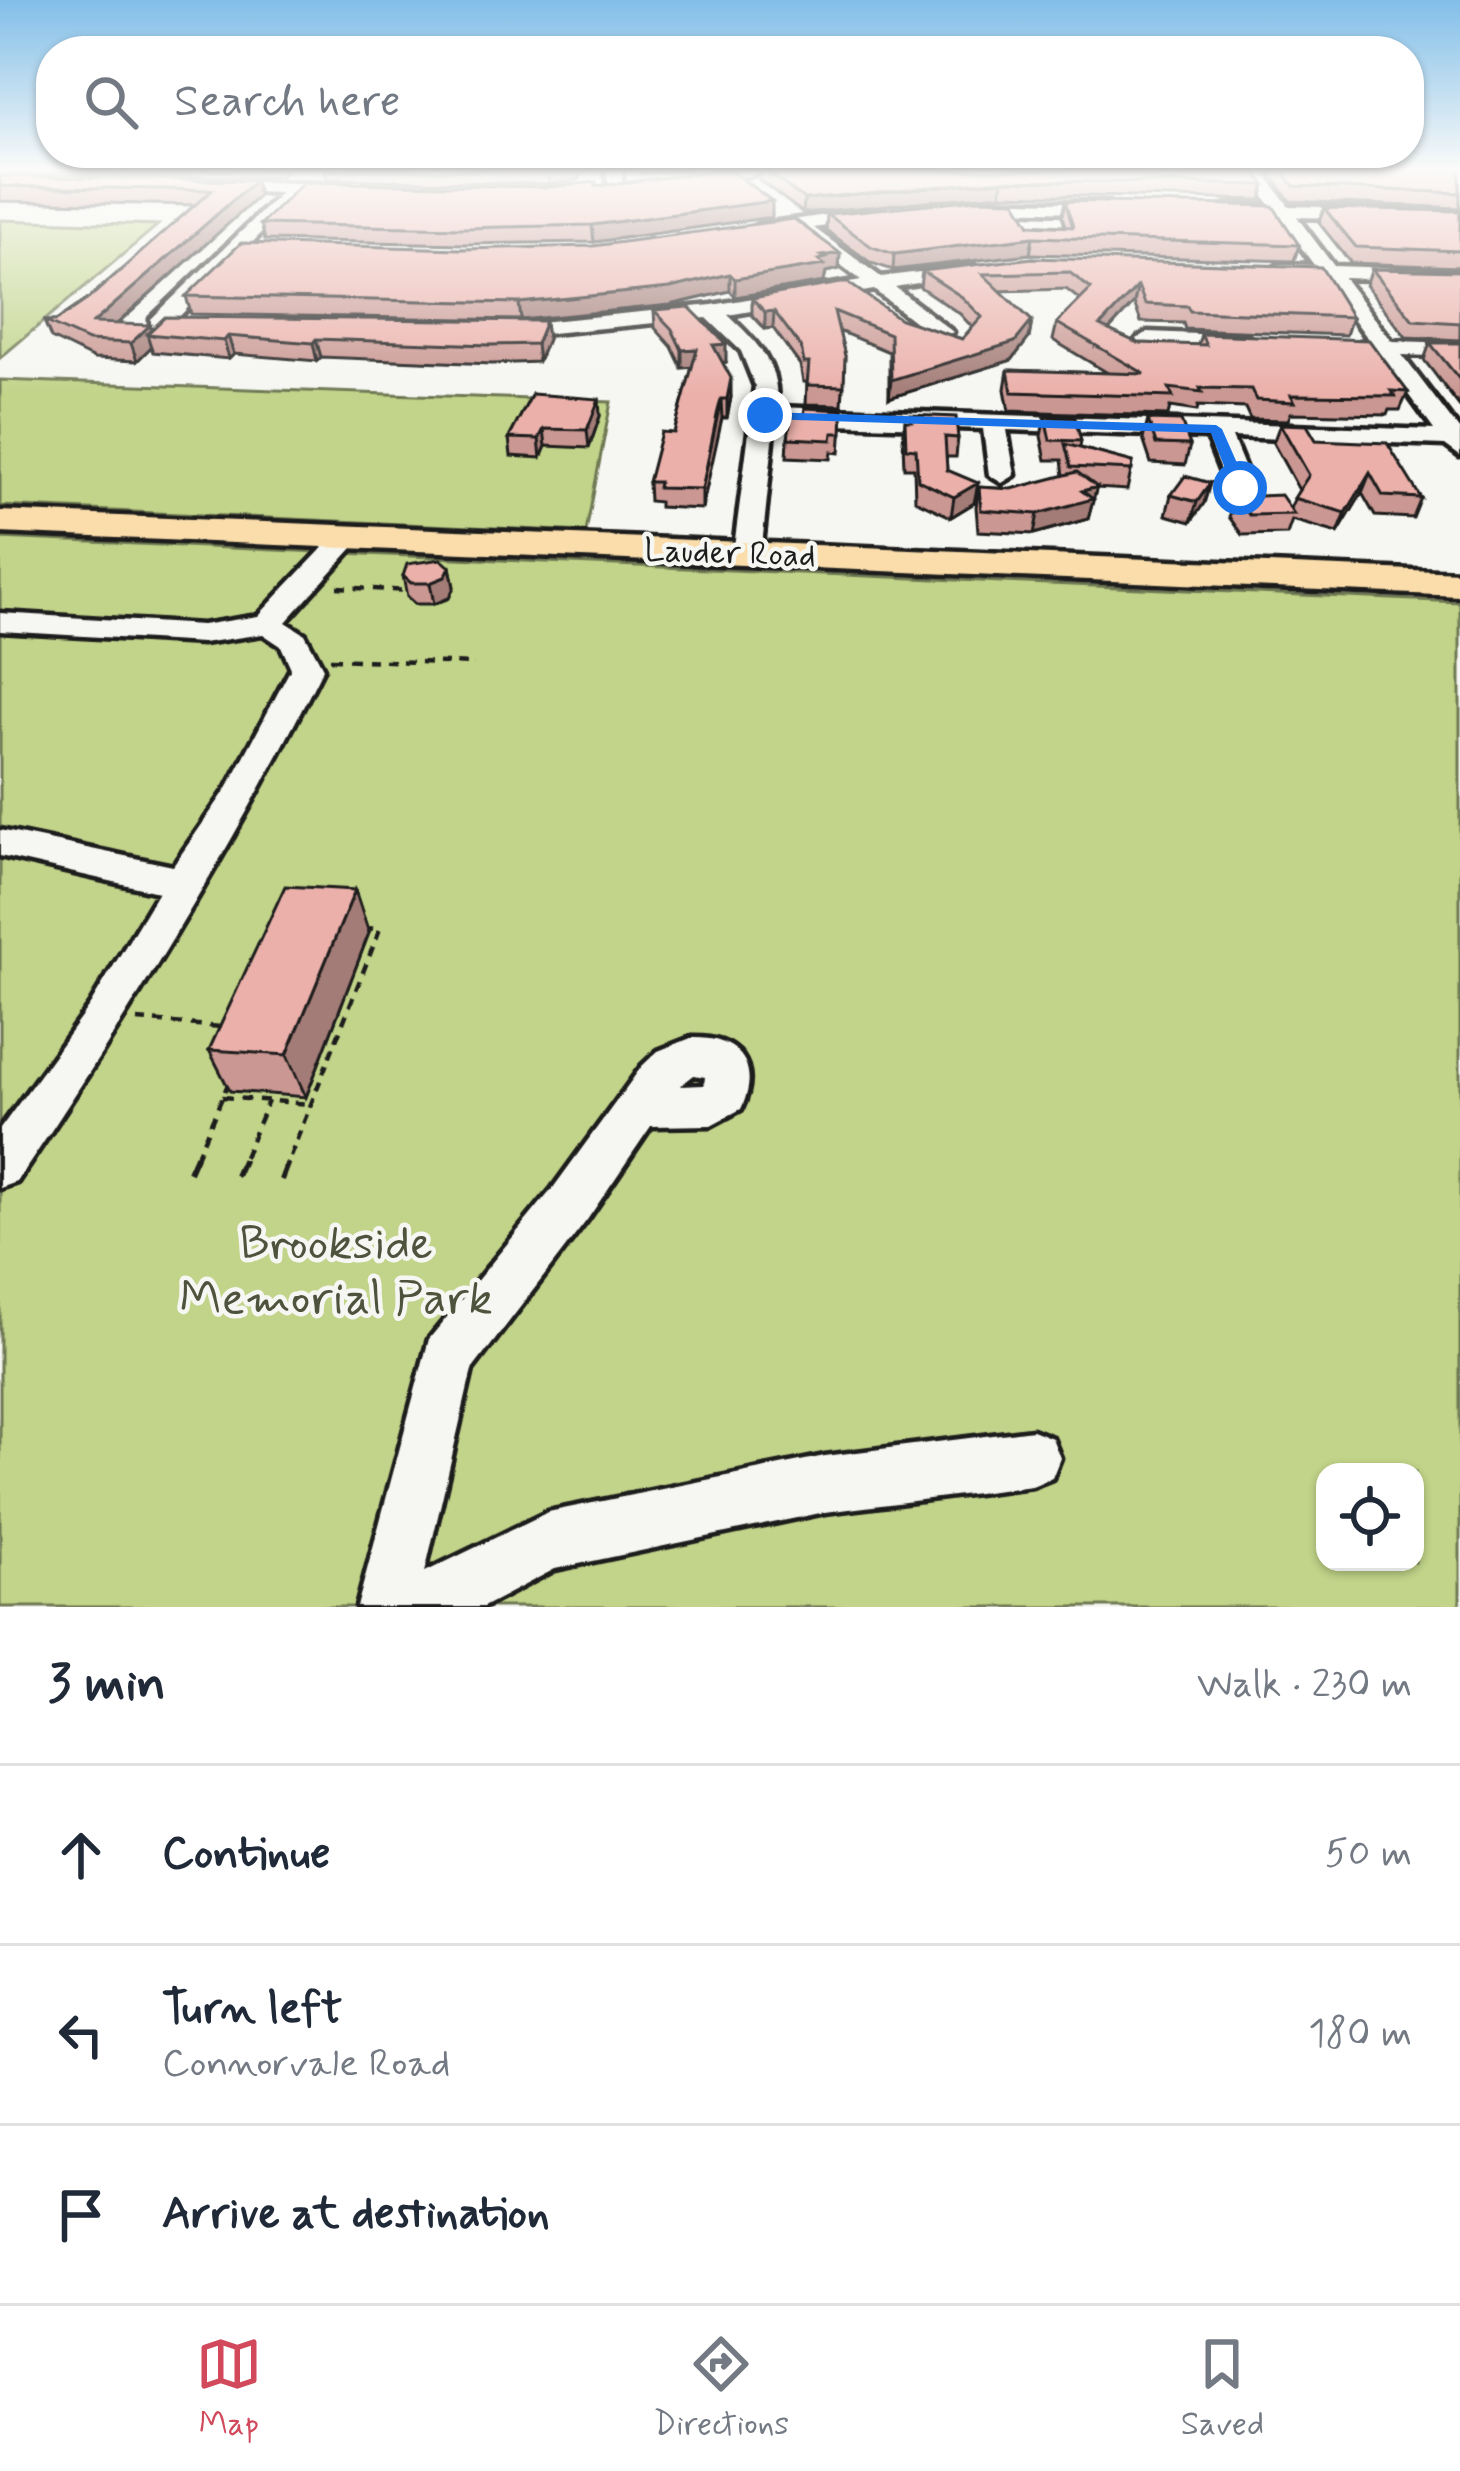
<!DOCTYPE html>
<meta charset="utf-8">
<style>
:root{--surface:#fff;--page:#f6f6f7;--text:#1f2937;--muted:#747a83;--line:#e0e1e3;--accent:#d1495b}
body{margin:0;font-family:Mynerve,sans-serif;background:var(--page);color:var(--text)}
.controls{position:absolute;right:36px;bottom:36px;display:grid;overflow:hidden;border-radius:24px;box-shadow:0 3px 9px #0004}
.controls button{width:108px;height:108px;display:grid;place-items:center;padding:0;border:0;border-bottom:3px solid var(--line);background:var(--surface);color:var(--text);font:60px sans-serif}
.stop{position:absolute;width:36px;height:36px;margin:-27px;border:9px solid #1a73e8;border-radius:50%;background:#fff}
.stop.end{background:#1a73e8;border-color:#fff;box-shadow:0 3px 12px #0008}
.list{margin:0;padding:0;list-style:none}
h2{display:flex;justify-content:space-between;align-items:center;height:156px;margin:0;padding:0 48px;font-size:51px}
h2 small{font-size:39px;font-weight:400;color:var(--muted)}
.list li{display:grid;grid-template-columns:78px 1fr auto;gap:36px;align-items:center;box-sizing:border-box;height:180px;padding:0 48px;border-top:3px solid var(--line)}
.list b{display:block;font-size:45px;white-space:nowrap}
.list p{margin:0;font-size:39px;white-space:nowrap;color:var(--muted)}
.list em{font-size:39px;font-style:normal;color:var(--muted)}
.icon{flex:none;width:66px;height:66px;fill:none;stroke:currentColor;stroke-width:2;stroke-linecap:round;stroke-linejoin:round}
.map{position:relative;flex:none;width:1460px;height:1607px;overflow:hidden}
.search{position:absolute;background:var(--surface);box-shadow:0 3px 9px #0004;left:36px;right:36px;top:36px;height:132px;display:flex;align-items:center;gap:30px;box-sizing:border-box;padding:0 42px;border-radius:48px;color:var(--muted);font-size:45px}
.sheet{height:696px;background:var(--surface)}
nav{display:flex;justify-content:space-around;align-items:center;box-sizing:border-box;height:168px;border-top:3px solid var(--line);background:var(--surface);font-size:33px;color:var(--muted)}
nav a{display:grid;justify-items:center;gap:6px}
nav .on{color:var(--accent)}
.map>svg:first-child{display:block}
.green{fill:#c1d489;stroke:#6e7852;stroke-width:3;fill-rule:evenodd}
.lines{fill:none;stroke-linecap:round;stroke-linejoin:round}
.minor-casing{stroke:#1c1c1c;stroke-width:9}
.major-casing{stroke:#1c1c1c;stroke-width:9}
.path-far1{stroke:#1c1c1c;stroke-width:4.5;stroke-dasharray:10 8;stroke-linecap:butt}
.path{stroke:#1c1c1c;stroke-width:6;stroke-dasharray:18 14;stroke-linecap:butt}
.minor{fill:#f6f6f2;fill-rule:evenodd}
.major{fill:#faddab;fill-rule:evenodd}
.wall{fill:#ca9792;stroke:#1c1c1c;stroke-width:3}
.shaded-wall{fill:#a47b77;stroke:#1c1c1c;stroke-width:3}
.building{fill:#ebb0aa;stroke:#1c1c1c;stroke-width:3}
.route{fill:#1a73e8}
.labels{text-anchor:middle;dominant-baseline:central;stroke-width:9;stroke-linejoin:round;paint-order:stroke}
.far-street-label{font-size:33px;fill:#1c1c1c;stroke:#f6f6f2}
.near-park-label{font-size:48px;fill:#4e533d;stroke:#f6f6f2}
</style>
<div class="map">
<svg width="1460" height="1607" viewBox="0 0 1460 1607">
<rect width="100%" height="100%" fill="#f6f6f2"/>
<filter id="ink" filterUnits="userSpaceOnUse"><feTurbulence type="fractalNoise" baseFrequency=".00833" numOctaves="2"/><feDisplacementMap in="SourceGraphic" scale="24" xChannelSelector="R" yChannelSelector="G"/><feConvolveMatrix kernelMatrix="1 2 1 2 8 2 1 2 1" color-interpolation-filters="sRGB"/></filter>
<g filter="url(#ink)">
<path class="green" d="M0,220L158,225L0,358Z
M0,380L611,402L586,532L0,506Z
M0,538L1460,602V1607H0ZM1325,1472H1415V1562H1325Z"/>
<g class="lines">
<g class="minor-casing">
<path id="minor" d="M606,170H622V193H610Z
M731,170H778L690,186L682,181Z
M1245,170H1262L1289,206L1460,211V221L1297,217L1334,266L1460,270V282L1344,278L1392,341L1460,343V357L1402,355L1460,431V456L1445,445L1232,437L1253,488L1240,496L1227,488L1207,437L1007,430L1015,475L1002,483L989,475L983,429L775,422L761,555L747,564L733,555L755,386L741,351L707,318L499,338L488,332L499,326L712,305L861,280L795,231L757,237L748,231L757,225L875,208L884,213L881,217L814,228L881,277L974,265V273L895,287L953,332L942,338L934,337L874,290L728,315C756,341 781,366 776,407L1434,430L1379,354L1360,352V342L1369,340L1323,277L1273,274L1270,270L1280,264L1314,265L1279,217L1224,214V206L1230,205L1271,206Z
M211,181L348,184L357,189L348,194L301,193L167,329H151V319L281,193L205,190V182Z
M972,200L1109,203L1118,208L1109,213L966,209L963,205Z
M1148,332L1247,336L1258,343L1247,350L1140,344L1137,339Z
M348,530L362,538L286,622L305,634L323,668C234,846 128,1017 17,1182L0,1188V1129L90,1005L158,892L0,856V830L173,866L228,787L291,668L281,646L263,634L202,643L0,631V613L202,625L258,616L338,532Z
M691,1038C738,1036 762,1065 741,1109L711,1125L651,1126L587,1220L472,1370L425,1572L548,1512L825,1456L1032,1430L1052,1438L1060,1458L1052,1478L1032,1486L825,1512L555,1569L483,1607H357L429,1339L553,1188L642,1066L658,1051ZM694,1075L705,1077L704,1085L680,1086Z"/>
</g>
<g class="major-casing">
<path id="major" d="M0,511L1460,572V596L0,533Z"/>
</g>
<path class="path-far1" d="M337,587L409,591
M330,659L474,664
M137,1020L221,1027
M222,1097L311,1104
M196,1157L228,1084
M244,1157L268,1101
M290,1157L380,929L362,928"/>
<path class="path" d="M189,1172L197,1154
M236,1176L246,1154
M281,1180L291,1154"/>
<use href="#minor" class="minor"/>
<use href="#major" class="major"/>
</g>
<path class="wall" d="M0,170H287L279,178L0,173Z
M325,170H584L579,180L549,184L327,179Z
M759,170H1254L1265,185L1261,200L1001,194L803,213L759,180Z
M1268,170H1460V208L1290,201Z
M0,176L255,181L259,196L118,324L151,330L547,339L538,362L492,364L321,357L317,361L234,354L229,359L153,352L151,347L137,361L94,359L51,338L44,321H56L88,299L195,205L0,201Z
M596,186L772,217L594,242L466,244L265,240L261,224L547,187Z
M1065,201L1299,245L1294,261L1030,254L893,270L871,263L826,230L827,214L1065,226L1062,216Z
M1324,208L1460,211V267L1351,263L1319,223Z
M463,249L840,253L839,269L826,272L824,282L735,297L730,291L670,305L521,320L191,314L186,296Z
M1033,258L1352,317L1346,335L1185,329L1183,323L1141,322L1134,303L1109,330L1138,343L1198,345L1201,334L1408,392L1400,410H1389L1387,415L1291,413L1288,420L1250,419L1245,408L1198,406L1197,411L1170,407L1168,416L1009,411L1005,389L1008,370L1108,373L1053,340L1057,323L1080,300L1066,289L1000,291L1032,321L1029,338L1012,360L889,398V352L839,331L845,356L842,405L806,404L807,382H803L800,365L773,328L765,329L752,315V298L900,319L962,339L972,327L960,314L920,287L922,271Z
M1372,269L1460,271V340L1406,337L1366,285Z
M654,310L726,362L723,363L731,397L727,418H722L717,434L702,509L659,507V502L649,501L648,482L674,433L692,367L682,368L672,347L655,328Z
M1430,343H1460V407L1424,360Z
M532,394L600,416L589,448L546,446L541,458L511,456L509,438Z
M843,410L840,453L832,452L831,459L787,457L788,438Z
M1045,417L1081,441L1080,448L1133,462L1127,490L1096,488L1088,519L1034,534L978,531L976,507L979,487L1012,489L1064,476L1062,460H1046L1041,436Z
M1148,420L1190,445L1185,465L1151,463L1143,439Z
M905,421L958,438L956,457H946L947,470L974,503L951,517L915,500L914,468H904L903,440Z
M1280,424L1316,440L1421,498L1413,518L1375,516L1362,493L1338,533L1292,520L1287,534L1242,535L1229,517L1236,497L1290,508L1299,490L1273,443Z
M1210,483L1204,503L1191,522L1166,515L1171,495Z
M450,567L454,587L449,598L434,604H415L407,597L403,576Z
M369,933L306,1097L230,1091L209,1050Z"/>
<path class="shaded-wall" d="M548,170H584L579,180L549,184Z
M640,170H690L640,174Z
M1003,180L1001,194L803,213L804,199Z
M255,181L259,196L99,340L93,323Z
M772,201V217L594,242L592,225Z
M1033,237L1030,254L893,270L894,254Z
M840,253L839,269L826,272L824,282L735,297V279L818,260L822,256Z
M730,274V291L670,305L521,320L519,303Z
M1138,286L1134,303L1096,344L1100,326Z
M774,311L773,328L765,329V312Z
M545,321L547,339L538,362L536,344Z
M1032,321L1029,338L1012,360L889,398L891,380Z
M150,325L153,335L147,334L151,347L137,361L131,343Z
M228,336L234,354L229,359L224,341Z
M316,339L321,357L317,361L313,343Z
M726,344V362L713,364V345Z
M697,349V367L682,368V350Z
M731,378V397L727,418V399Z
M599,399L600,416L589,448L587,430Z
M721,399L722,418L702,509V489Z
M544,429L546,446L541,458L539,439Z
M1370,473L1362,493L1338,533L1346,513Z
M978,483L974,503L951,517L954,497Z
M1210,483L1204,503L1191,522L1197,502Z
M1097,487L1088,519L1034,534L1038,514L1082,491Z
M450,567L454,587L449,598L434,604L430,583Z
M355,890L369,933L306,1097L287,1055Z"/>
<path class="building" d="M722,170H730L772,201L592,225L464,228L261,224L304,182L547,187L596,182V186Z
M765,170H1254L1265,185L1003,180L804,199Z
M1282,170H1460V193L1294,186Z
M0,176L255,181L93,323L150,325L131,343L88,341L44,321H56L88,299L212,190L0,186Z
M978,199L1015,200L1030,225L1073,227L1065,201L1273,206L1299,245L1033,237L894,254L872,247L827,214Z
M1324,208L1460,211V251L1356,247Z
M794,219L840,253L822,256L826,258L818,260L824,265L735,279L730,274L670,288L519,303L186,296L241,243L463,249L593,246Z
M1033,258L1321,267L1352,317L1190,311L1187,306L1145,304L1138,286L1100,326L1138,343L1206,345L1201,334L1369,340L1408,392L1391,391L1395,396L1291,395L1295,402L1256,400L1251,389L1200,388L1202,392L1169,388L1173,397L1012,392L1008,370L1145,374L1057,323L1091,289L1069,272L983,274L1032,321L1015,342L891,380L890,334L834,311L845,356L844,386L807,385L809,363H804L801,347L774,311L765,312L752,298L847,282L900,319L962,339L982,317L962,297L922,271Z
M1372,269L1460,271V323L1413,320Z
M689,307L726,344L713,345L731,378L727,399H721L717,415L702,489L658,488L659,482H648L661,432L674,433L697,349L682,350L672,329L654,310Z
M165,317L545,321L536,344L490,345L316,339L313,343L228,336L224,341L147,334Z
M1430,343H1460V380Z
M532,394L599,399L587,430L544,429L539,439L509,438Z
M805,408L843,410L842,433H833L832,440L788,438L791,416L804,417Z
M911,415L956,417L958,438L945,437L947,470L978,483L954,497L918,480L916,449L906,448L905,421H912Z
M1045,417L1075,418L1081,441L1050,440Z
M1148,420L1181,421L1190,445L1156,444Z
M1280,424L1307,425L1316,440L1387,443L1421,498L1383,496L1370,473L1346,513L1294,498L1309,475Z
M1065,444L1133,462L1132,470L1071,467Z
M1077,472L1097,487L1082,491L1093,499L1038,514L981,510L979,487L1012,489Z
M1185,476L1210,483L1197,502L1171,495Z
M1281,495L1294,514L1249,515L1236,497Z
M441,559L450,567L445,577L430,583H411L403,576L407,564Z
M285,886L355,890L287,1055L209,1050Z"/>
</g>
<linearGradient id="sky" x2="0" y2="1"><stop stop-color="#81bee8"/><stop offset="0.43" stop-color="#fbfbf9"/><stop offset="1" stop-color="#fbfbf9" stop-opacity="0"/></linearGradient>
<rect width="1460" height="395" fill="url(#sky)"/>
<path class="route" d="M760,412L1216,425L1222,429L1248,488L1240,493L1233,488L1211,433L765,419Z"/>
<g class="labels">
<g class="far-street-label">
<text transform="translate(730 554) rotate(2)">Lauder Road</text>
</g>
<g class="near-park-label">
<text x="336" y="1244">Brookside<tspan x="336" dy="55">Memorial Park</tspan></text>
</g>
</g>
</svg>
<div class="controls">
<button><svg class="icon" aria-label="locate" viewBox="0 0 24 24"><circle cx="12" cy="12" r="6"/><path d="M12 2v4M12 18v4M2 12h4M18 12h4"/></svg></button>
</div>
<div class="stop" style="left:1240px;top:488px"></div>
<div class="stop end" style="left:765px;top:415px"></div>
<div class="search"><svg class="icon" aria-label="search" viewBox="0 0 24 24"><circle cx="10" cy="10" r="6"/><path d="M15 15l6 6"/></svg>Search here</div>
</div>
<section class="sheet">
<h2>3 min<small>Walk · 230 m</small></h2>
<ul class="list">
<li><svg class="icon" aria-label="ahead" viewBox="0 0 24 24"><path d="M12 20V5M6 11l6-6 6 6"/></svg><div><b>Continue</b></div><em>50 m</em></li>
<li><svg class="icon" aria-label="left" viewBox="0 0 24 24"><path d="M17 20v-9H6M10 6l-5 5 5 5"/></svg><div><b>Turn left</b><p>Connorvale Road</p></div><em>180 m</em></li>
<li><svg class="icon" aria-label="arrive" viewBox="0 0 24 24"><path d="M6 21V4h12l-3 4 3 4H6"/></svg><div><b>Arrive at destination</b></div></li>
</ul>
</section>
<nav>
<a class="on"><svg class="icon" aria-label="map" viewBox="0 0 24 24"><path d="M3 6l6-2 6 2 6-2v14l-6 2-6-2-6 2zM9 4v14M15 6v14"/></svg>Map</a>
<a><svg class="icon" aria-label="directions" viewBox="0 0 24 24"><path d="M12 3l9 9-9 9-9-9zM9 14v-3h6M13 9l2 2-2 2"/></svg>Directions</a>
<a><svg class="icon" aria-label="saved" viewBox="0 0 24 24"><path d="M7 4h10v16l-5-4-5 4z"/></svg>Saved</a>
</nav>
